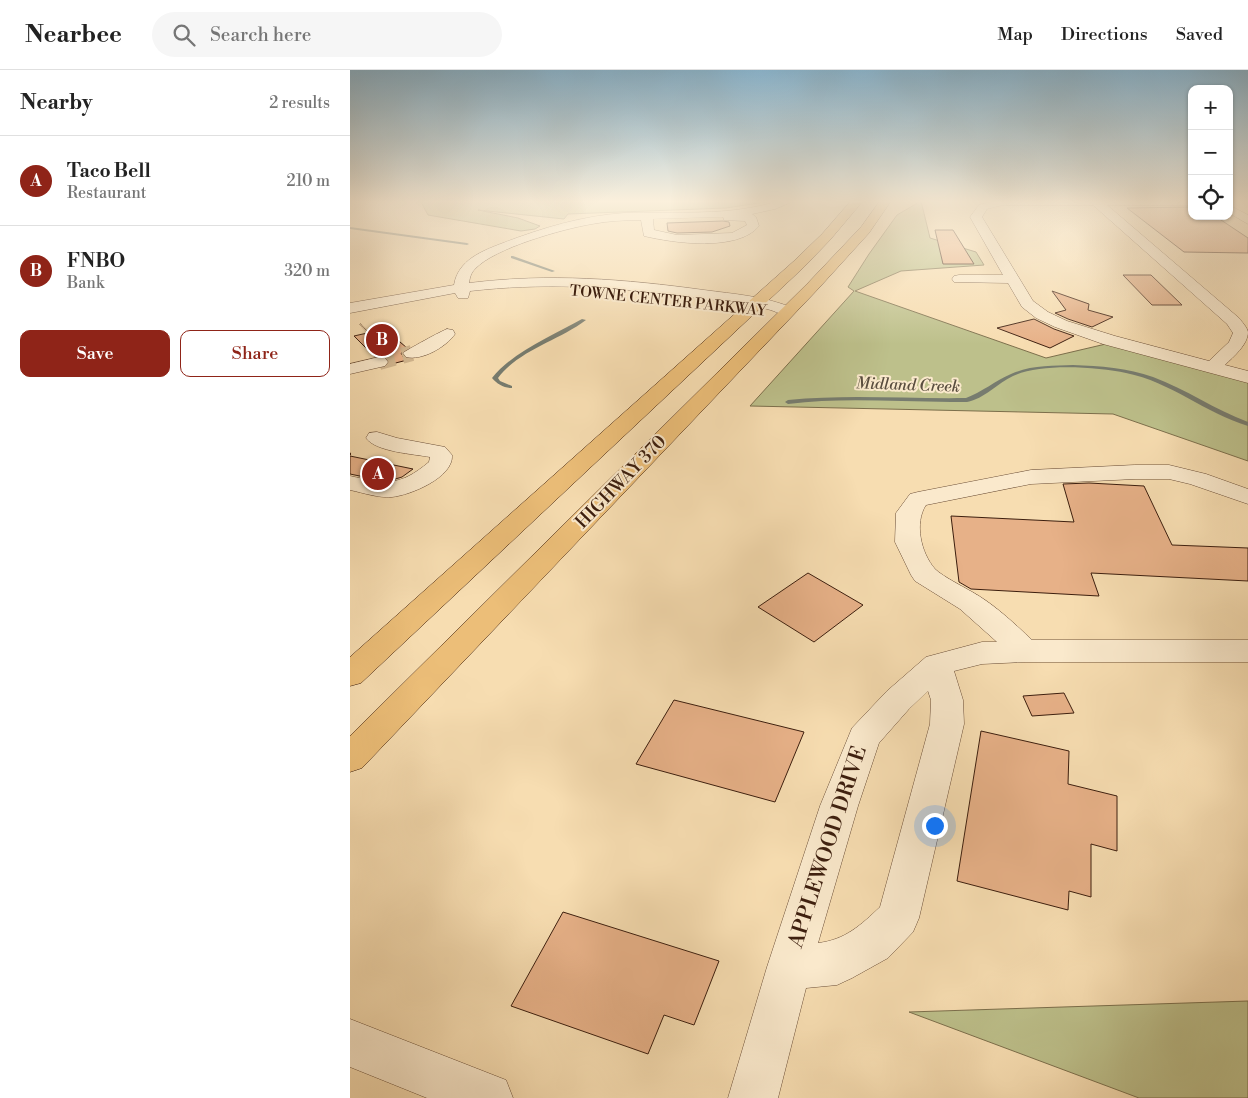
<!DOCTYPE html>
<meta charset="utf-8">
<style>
:root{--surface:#fff;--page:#f6f6f6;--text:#222;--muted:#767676;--line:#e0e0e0;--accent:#8f2418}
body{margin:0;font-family:"Libre Bodoni",serif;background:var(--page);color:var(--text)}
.controls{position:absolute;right:15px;top:15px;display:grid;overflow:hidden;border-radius:10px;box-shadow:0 1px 4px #0004}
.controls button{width:45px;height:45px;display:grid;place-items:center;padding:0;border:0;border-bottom:1px solid var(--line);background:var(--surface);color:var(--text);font:25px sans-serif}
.you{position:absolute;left:584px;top:755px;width:18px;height:18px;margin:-12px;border:4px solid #fff;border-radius:50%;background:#1a73e8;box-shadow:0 0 0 8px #1a73e833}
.badge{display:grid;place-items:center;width:32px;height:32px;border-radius:50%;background:var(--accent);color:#fff;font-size:16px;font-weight:700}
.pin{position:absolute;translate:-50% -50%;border:2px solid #fff;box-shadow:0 1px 5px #0006}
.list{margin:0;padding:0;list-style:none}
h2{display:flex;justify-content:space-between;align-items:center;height:65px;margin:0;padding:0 20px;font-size:21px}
h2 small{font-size:16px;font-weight:400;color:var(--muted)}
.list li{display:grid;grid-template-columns:32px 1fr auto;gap:15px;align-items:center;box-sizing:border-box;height:90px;padding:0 20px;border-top:1px solid var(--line)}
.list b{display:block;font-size:19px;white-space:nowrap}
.list p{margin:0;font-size:16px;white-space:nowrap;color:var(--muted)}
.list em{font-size:16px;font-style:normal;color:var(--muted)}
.actions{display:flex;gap:10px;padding:15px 20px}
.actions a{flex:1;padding:11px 0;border:1px solid var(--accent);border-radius:10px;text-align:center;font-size:18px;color:var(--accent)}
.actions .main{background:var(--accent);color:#fff}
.icon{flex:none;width:28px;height:28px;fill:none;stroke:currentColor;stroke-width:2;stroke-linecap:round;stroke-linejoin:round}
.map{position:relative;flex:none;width:898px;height:1028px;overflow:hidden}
header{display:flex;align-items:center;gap:30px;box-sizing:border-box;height:70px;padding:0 25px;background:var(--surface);border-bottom:1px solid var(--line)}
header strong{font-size:24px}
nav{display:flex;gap:28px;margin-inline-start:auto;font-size:18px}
.search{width:350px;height:45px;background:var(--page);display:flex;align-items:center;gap:12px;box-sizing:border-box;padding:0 18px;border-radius:28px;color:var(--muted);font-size:19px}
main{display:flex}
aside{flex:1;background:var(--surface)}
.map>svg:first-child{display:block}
.green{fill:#bdc08b;stroke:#7c6f4c}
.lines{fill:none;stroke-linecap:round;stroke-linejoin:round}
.stream{fill:#777c6f;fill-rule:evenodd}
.building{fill:#e7b188;stroke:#3c1e0e}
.minor-tunnel{stroke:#d2b790;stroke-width:16;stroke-dasharray:16 8;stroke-linecap:butt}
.minor-casing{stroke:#6b4e37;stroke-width:1}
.highway-casing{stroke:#3c1e0e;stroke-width:1}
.path-far1{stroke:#3c1e0e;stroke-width:2;stroke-dasharray:0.5 1;stroke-linecap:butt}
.path{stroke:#3c1e0e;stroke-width:2.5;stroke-dasharray:1 2;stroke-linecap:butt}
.minor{fill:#fae9cc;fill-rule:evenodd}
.highway{fill:#ecbe78;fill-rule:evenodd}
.labels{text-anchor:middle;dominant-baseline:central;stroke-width:4;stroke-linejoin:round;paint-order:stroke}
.far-street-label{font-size:15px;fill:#3c1e0e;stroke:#fae9cc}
.far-water-label{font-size:16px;font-style:italic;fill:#594d3f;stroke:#fae9cc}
.street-label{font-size:18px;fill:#3c1e0e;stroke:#fae9cc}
.near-street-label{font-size:21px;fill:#3c1e0e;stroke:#fae9cc}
</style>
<header>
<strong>Nearbee</strong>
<div class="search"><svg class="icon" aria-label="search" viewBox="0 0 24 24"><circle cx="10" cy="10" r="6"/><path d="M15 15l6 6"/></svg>Search here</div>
<nav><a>Map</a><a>Directions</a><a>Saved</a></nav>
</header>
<main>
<aside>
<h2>Nearby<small>2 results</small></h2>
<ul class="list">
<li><span class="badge">A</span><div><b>Taco Bell</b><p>Restaurant</p></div><em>210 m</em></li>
<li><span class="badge">B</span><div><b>FNBO</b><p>Bank</p></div><em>320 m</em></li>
</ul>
<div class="actions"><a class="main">Save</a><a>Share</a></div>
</aside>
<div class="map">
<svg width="898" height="1028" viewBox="0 0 898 1028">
<rect width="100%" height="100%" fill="#f7ddb1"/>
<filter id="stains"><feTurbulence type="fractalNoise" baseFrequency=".004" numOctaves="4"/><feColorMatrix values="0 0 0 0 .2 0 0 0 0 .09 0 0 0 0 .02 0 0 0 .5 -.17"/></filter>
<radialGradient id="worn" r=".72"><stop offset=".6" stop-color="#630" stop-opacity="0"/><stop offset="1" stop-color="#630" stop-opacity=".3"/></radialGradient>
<path class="green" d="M65,131H421L376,138L218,144L214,149L128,140L168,148L190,156L185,159L171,161L78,145L71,132Z
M571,131L580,168L626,182L634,195L551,201L505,221L696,288L760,273L898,310V391L763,344L400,336L504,221L498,217L519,184L547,145Z
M898,931V1028H789L559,942Z"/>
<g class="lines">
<path class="stream" d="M0,157L117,173L119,174L117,175L0,159Z
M161,186H163L205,201L202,202L161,188Z
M232,249L236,250C208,271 169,280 148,308L150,311L162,316V318C154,318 147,314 142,308C161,283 205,264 232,249Z
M723,295C750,296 778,298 803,307C836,319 865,340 898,352V356C855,343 821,312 776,303C747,297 690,293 663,306C648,313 634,329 617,332C612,332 606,332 601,332C585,332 568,331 552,331C514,330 476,329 438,334L435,332L438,330C497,324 557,329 616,328C632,322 645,311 661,304C680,295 703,296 723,295Z"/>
</g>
<path class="building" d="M842,137V146H865L898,168V183L834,182L777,138Z
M373,151L379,152L380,156L362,162L327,163L318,161L317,153Z
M585,160H603L624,194H593Z
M773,205H801L832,235H802Z
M702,221L739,234L738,240L763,247L742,257L718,249L705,243L716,240Z
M684,249L704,259L724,266L700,278L647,258Z
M35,259L57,278L51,283L54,288L61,289L38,295L40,292L36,287L24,286L4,266Z
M0,386L63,399L52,407L42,410L24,409L0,404Z
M739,413L794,416L822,475L898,478V511L741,503L749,526L621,519L609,512L601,446L724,452L713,414Z
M458,503L513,535L464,572L408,537Z
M714,623L724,643L682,646L673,626Z
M324,630L454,662L425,732L286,694Z
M631,661L719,681L718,714L767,726V781L741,774V827L719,821L718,840L607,811Z
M213,842L369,891L344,955L314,945L298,984L161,936Z"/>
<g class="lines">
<path class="minor-tunnel" d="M29,292L62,283"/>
<g class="minor-casing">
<path id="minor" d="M428,131H444L425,139L402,144L406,147L409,156C388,182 323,173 294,166L291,150C275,150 258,151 242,154C213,159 144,178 125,199C121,203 120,207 119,213C200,203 274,209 354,220C384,224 414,226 443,238L445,241L443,244C433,247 426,241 417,239C389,231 359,230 330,226C259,216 191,213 120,221L118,228H108L105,223L0,243V233L104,215C108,190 132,181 153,173C192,158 232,146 274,143C325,141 379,147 428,131ZM373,147L374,150L395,151L397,155L382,163L327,165L304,160L303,149Z
M645,131H842V135H757L889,248C892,252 897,257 898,262C898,275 883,287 875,295L898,301V313L753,274L705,257L686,248L672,237L658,213L604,212L602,209L604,206L609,205H653L620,147L629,135ZM653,135H743L877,254L883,263L879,272L859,291L765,266L717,251L698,242L683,231L632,147L637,139Z
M879,135L898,145V154L879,143Z
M97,259L103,260L105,264C96,277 72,291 56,287L53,283C55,281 93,260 97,259Z
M29,287L35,288L38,292L35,296L0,304V294Z
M27,362L47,368L95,377L102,385C104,407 61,425 42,427C28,428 14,423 0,420V406C36,414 49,417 79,392L80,387C64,384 26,382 16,368L19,363Z
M785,395H819L856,404L898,419V434L840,414L819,409H785L681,414L576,435C564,453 571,483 585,499C593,507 618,519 629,526C648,538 665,554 682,570H898V592H675L632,594L604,601L613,630L614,654L569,848L563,862L538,888L502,908L487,915L456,918L428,1028H378L417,897L470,736L502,658L537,621L576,587L632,572H647L610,539L565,511L561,505L545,472L546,443L560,424L568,422L681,400ZM578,621L581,630L580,654L530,837C511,855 495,870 468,873L508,736L529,673L559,639Z
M0,949L156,1010L163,1028H77L0,997Z"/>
</g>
<g class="highway-casing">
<path id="highway" d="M501,131H513L480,170L454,197L11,613L0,616V587L444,191L472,164Z
M530,131H541L519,163L468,219L12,698L0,702V666L458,213L511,157Z"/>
</g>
<path class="path-far1" d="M10,254L18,262"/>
<path class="path" d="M0,384H2"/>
<use href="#minor" class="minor"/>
<use href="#highway" class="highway"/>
</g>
<linearGradient id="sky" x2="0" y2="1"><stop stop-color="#8ab7d2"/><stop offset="0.48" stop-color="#fbf0dc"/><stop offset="1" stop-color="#fbf0dc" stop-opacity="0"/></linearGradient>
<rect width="898" height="274" fill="url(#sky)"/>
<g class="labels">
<g class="far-street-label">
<text transform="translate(318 231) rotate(6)">TOWNE CENTER PARKWAY</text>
</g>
<g class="far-water-label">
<text transform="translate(558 315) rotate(2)">Midland Creek</text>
</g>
<g class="street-label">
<text transform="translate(271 412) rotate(-46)">HIGHWAY 370</text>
</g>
<g class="near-street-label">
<text transform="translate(478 777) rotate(-72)">APPLEWOOD DRIVE</text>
</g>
</g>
<rect width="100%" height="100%" filter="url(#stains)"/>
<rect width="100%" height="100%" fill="url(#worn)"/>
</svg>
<div class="controls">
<button>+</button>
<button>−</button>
<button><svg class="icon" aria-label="locate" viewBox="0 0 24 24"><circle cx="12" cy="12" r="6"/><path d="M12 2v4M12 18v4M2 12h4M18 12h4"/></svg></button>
</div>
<div class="you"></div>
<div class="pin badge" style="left:28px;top:404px">A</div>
<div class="pin badge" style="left:32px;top:270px">B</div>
</div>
</main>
